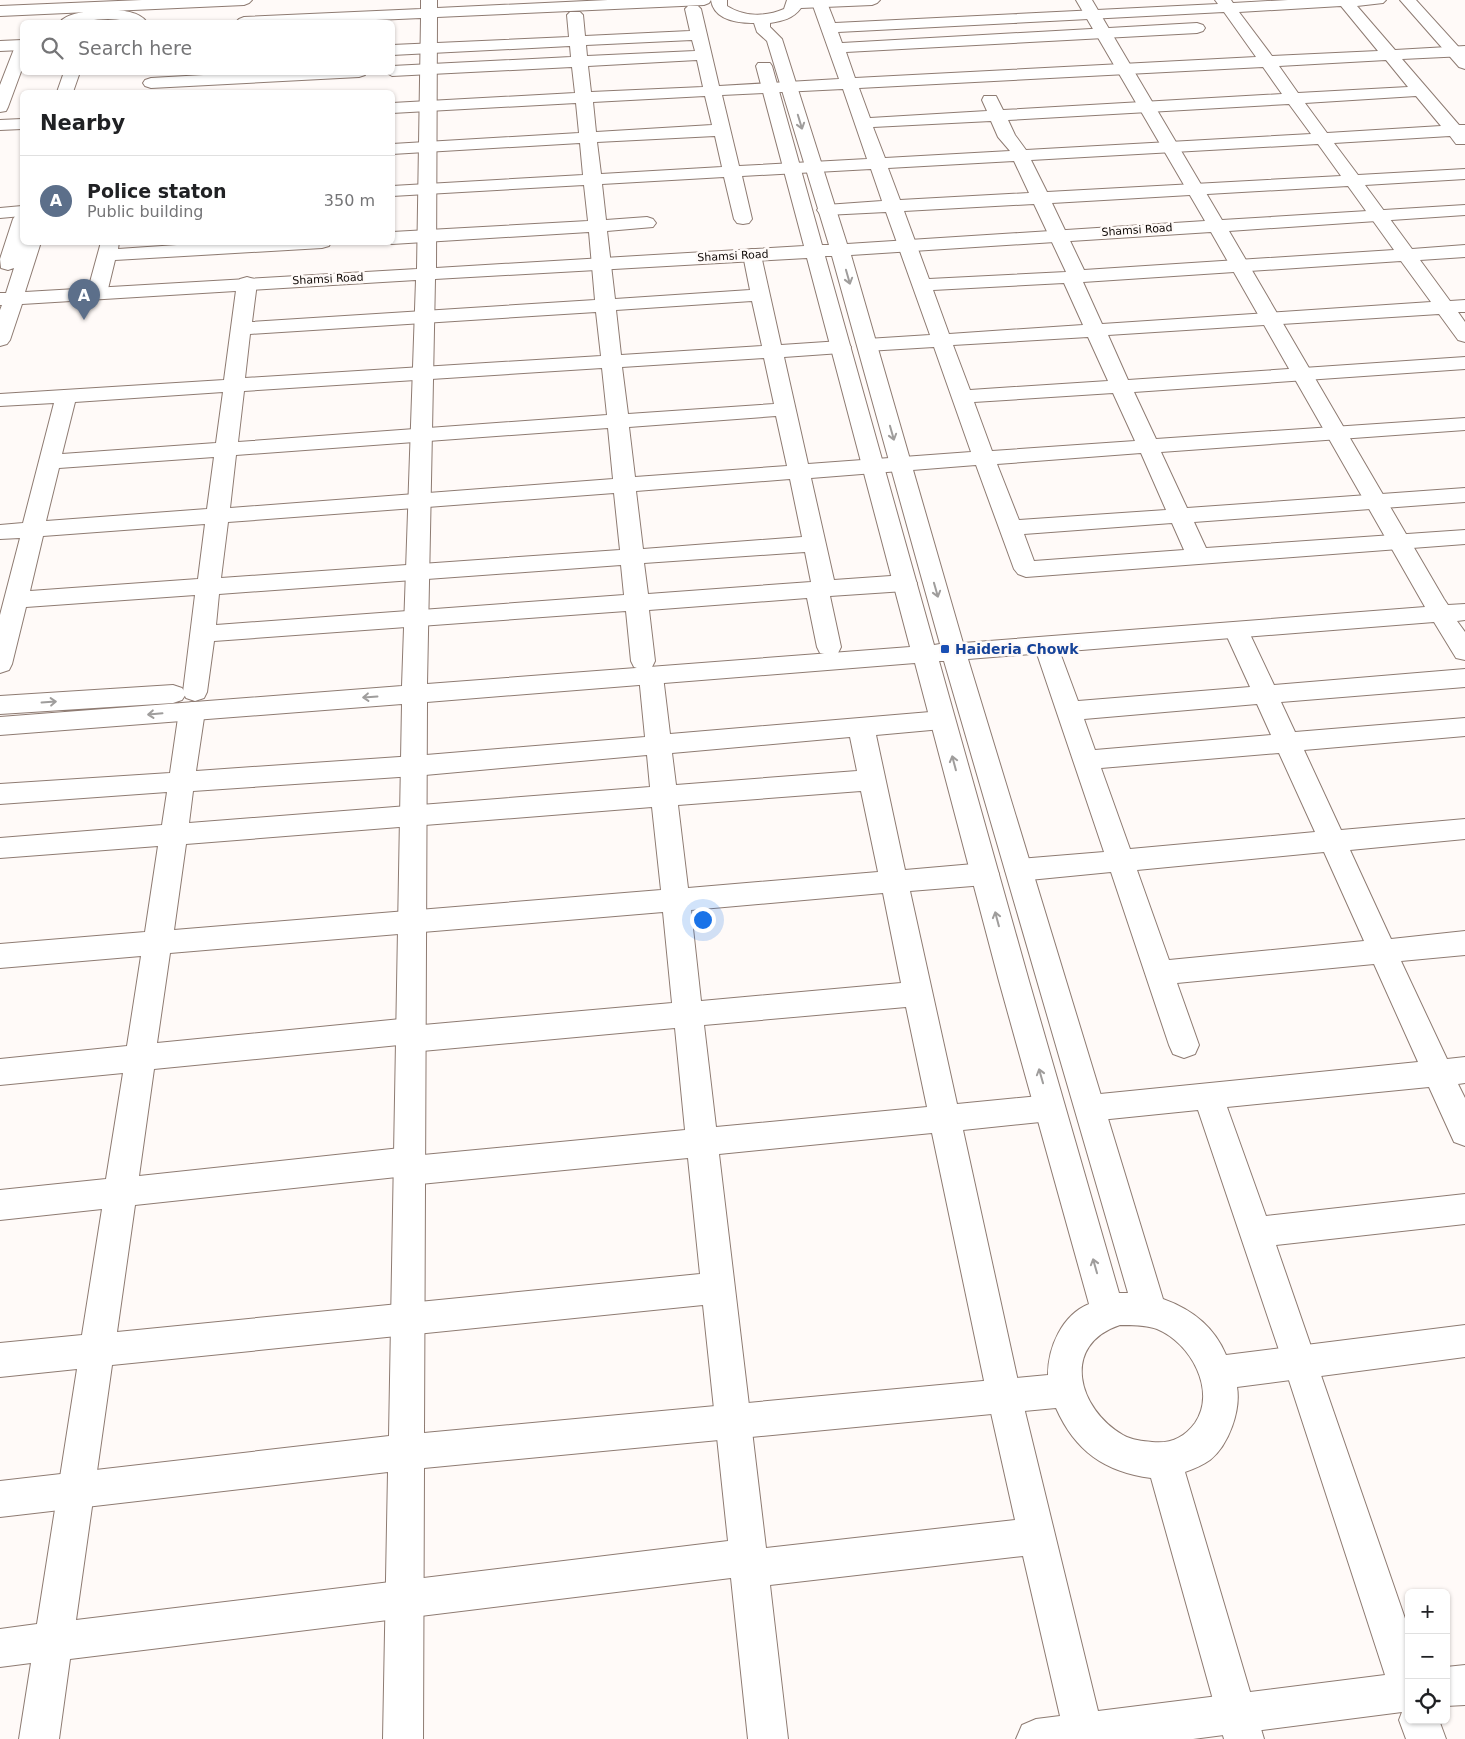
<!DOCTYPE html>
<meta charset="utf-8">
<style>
:root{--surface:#fff;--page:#f2f2f2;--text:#202124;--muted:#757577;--line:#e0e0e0;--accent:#4471e2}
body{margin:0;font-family:"DejaVu Sans",sans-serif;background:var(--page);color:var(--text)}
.controls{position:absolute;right:15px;bottom:15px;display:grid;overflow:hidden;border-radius:8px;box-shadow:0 1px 4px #0004}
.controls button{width:45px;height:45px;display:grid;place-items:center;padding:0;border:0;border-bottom:1px solid var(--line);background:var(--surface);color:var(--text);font:25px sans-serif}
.you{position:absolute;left:702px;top:919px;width:18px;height:18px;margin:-12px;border:4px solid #fff;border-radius:50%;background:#1a73e8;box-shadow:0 0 0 8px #1a73e833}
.badge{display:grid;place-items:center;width:32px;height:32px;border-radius:50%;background:var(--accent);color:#fff;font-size:16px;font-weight:700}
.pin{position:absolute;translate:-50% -41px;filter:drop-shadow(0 1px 2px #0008)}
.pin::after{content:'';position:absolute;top:26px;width:18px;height:15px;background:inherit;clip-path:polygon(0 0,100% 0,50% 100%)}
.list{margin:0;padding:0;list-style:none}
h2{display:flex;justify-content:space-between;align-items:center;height:65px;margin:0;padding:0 20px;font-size:21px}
h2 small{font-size:16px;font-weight:400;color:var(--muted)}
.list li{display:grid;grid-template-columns:32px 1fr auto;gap:15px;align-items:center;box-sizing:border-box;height:90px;padding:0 20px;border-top:1px solid var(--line)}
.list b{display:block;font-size:19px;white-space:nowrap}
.list p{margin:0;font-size:16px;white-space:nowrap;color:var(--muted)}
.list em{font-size:16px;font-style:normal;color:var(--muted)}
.icon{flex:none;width:28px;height:28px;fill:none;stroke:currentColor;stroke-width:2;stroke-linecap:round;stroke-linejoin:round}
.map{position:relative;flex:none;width:1465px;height:1739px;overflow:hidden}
.search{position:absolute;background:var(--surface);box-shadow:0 1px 4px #0004;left:20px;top:20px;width:375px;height:55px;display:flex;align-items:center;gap:12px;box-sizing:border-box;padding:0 18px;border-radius:8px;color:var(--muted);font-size:19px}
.panel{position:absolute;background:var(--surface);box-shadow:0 1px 4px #0004;left:20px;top:90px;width:375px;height:155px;border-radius:8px}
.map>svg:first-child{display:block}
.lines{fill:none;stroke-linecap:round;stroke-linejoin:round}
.street-casing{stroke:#8e7b72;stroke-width:2}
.secondary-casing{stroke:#8e7b72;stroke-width:2}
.street{fill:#fff;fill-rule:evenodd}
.secondary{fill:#fff;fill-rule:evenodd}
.oneway{stroke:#9f9d9c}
.transit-dot{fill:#1a4fb4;stroke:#fffaf8;stroke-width:2}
.labels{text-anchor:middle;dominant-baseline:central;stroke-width:5;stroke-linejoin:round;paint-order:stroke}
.far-street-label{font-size:11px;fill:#100a07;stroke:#fffaf8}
.transit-label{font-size:14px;font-weight:bold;fill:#164399;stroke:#fffaf8;text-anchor:start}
</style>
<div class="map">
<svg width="1465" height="1739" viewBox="0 0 1465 1739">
<rect width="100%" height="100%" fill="#fffaf8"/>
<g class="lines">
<g class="street-casing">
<path id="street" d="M142,0H252L249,3L244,5L0,16V6Z
M814,0H826L835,23L1218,4L1215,0H1231L1233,3L1288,0H1386L1383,3L1357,6L1395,50L1465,46V56L1402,59L1459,125H1465V144H1456L1450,136L1334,143L1358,175L1465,169V179L1365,185L1412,249L1465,245V257L1420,260L1450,301L1465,300V312H1458L1465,322V342L1458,340L1439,314L1108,335L1128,380L1465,357V369L1134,392L1156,439L1465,418V430L1161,452L1187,508L1465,488V502L1194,522L1206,548L1465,530V544L1026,577L1018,574L1014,569L976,465L811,478L834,580L905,575L913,578L917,583L913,588L905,591L830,596L841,647L838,653L829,655L820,653L817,647L807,598L649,610L655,661L652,667L643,670L634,667L631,661L626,611L214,641L207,692L204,698L195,701L186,698L183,692L195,595L26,607L12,664L9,670L0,673V615L20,538L0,539V525L23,523L54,403L0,406V394L224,380L237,283L240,279L247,277L254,279L257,283L252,322L595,300L589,232L392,244L388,242H392V232L588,221L584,185L392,196V186L583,175L580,143L392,154V144L579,133L576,103L392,113V103L575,93L572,67L392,76L385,72H392V66L571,57L570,46L392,55V45L569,37L567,15L570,12H580L583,15L585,36L690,31L685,9L688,6H698L701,9L719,86L839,79L812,3ZM1341,6L1378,51L1272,56L1239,12ZM1224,12L1256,57L855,78L846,52L1197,33L1203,31L1205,28L1203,25L1197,23L842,43L838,32ZM692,40L695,51L587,56L586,45ZM697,60L703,87L591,92L588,66ZM1386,60L1408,87L1298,93L1279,66ZM1263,67L1282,94L1003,110L996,96H984L982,100L987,111L870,118L859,88ZM843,89L867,159L739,166L722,95ZM705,96L712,125L596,132L593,102ZM1416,96L1441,126L1327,133L1305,103ZM1289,104L1311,134L1026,150L1015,135L1008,120ZM991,121L998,137L1010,151L885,158L873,127ZM715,136L722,167L601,174L597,142ZM1318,144L1341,176L1047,192L1031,160ZM1014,161L1029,193L900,200L888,168ZM871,169L882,201L826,205L820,206L817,210L820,214L826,215L886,212L930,335L867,339L860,341L857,345L860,349L867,351L934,347L971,452L808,464L784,357L841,353L848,351L851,347L848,343L841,341L781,345L761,255L759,251L752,249L745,251L743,255L750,290L615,299L607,231L653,227L656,223L653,219L647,217L606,220L602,184L724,177L734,219L737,223L743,224L749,223L752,219L742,176ZM1348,186L1394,250L1084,270L1052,203ZM1034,204L1066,272L929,279L904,211ZM1401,261L1431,302L1102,324L1083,282ZM1064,283L1083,325L949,334L933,290ZM752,301L762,346L621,355L616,310ZM596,312L601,356L245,378L250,334ZM1088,337L1108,381L970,390L953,345ZM764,358L774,404L628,414L622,367ZM602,368L607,415L238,442L244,391ZM223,392L216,443L62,454L75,402ZM1113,393L1135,441L992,451L974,402ZM776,416L787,466L635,477L629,427ZM608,428L613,479L230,508L236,455ZM1141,453L1166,510L1019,520L997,464ZM214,457L207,509L46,521L59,468ZM790,479L802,537L643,549L636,491ZM614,493L620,550L221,578L228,522ZM1172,523L1184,550L1034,561L1024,534ZM205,524L198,579L30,591L43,536ZM805,552L811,582L648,594L644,563ZM621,565L624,595L216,625L219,594Z
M22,44V69L8,107L6,111L0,112V85L14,49L16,46Z
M257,72H367L365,75L359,77L151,88L145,86L143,83L145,80L151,78Z
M22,119V129L0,130V120Z
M22,206V216L0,218V208Z
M101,242H119L118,249L221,242H331L329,246L322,248L115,260L107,293L104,297L97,299L90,297L87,293Z
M1236,622L1245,624L1248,630L1274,685L1465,669V687L1281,702L1295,732L1465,718V736L1304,750L1341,830L1465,819V839L1350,850L1391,939L1465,931V955L1401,961L1447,1059L1465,1057V1083L1458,1084L1465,1098V1146L1454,1142L1429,1087L1227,1107L1266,1216L1465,1194V1224L1276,1245L1409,1630V1720H1439L1446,1739H1406L1399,1720L1402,1712L1193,1739H1016L1022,1725L1036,1719L1060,1716L1023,1556L770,1585L788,1739H748L731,1578L70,1659L59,1739H19L31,1663L0,1667V1629L37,1624L77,1369L0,1377V1343L82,1335L102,1209L0,1220V1190L106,1179L123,1073L0,1085V1059L127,1046L141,956L0,968V944L145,932L158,846L0,858V838L162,825L167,792L0,804V784L170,773L179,711L183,705L192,702L201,705L205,711L196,771L414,756L645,737L639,676L642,670L651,667L660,670L663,676L670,734L942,711L951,714L955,720L951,726L942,729L876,735L905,870L985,863L995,866L999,874L995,882L985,885L910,891L957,1104L1050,1095L1061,1098L1065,1108L1061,1118L1050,1121L963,1130L1021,1395L1098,1711L1385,1675L1283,1362L1198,1110L1090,1121L1079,1118L1075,1108L1079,1098L1090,1095L1418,1062L1374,964L1177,983L1199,1045L1195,1054L1184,1058L1173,1054L1169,1045L1111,872L1019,881L1009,878L1005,870L1009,862L1019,859L1104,852L1034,645L1037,639L1046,637L1055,639L1078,701L1250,687L1224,630L1227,624ZM1257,704L1271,735L1095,750L1084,719ZM850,737L857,771L676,785L672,753ZM1279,753L1315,832L1130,849L1101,768ZM647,755L650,787L189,823L193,791L414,776ZM861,791L878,872L688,888L678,805ZM652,807L661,890L174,930L186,844ZM1324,852L1364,941L1169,960L1137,870ZM883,893L901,983L701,1001L691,910ZM663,912L672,1003L423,1025L422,1022L411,1018L157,1043L170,953ZM906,1007L927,1107L716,1127L704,1025ZM675,1028L685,1130L423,1155L421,1151L410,1147L139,1176L154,1069L399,1045L400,1048L411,1052ZM932,1133L987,1395L1015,1520L766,1548L719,1154ZM688,1158L700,1274L117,1332L135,1205L397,1177L399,1181L410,1185ZM703,1305L728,1541L76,1620L112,1365Z
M1465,1665V1705L1446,1706V1667Z"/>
</g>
<g class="secondary-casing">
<path id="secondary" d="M421,0H437V8L608,0H727V6C744,17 766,17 784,9L787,0H880L877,3L872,5L801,8C793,19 782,21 770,23V27L782,39L847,244L1205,221L1076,0H1092L1222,220L1465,205V215L1229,231L1444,599L1448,605L1465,604V620L1457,621L1465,632V660L1456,658L1434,622L968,659L1163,1299C1191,1309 1214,1326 1226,1355L1465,1325V1357L1237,1387C1241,1410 1229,1445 1210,1460C1203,1465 1194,1469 1185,1472L1264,1739H1224L1151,1478C1105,1472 1075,1451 1056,1408L424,1468L423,1739H383L388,1472L0,1517V1481L389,1436L402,704L0,735V717L402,686L416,280L22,304L10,340L7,344L0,346V310L2,305H0V293H6L14,268L8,270L1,268L0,259L13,219L16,215L22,214V242H41L25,292L417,269L421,18L331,22H236L239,19L244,17L421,9ZM711,0C714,20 737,23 754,23L757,32L767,41L829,245H822L772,66L770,63H758L756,66L804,246L436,268L437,17L704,5L709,3ZM1211,232L1425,607L963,643L851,255ZM825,256H832L940,644L934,645ZM807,258L910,647L427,684L435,279ZM939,661H944L1128,1293H1119L1029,981ZM915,663L999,981L1089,1304C1062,1315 1048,1347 1048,1375L424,1433L427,702ZM1120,1325C1132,1325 1146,1325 1157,1329C1191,1343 1217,1391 1195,1423C1184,1438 1170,1444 1152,1442C1143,1441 1131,1440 1123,1435C1078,1409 1060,1345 1120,1325Z
M1400,0H1416L1465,54V69L1459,67Z
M104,9C117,10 138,10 147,22C133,24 121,19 108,19C92,19 76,24 60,22C68,12 92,11 104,9Z
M22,40V50L0,51V41Z
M64,72H80L73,92H57Z
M173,685L182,688L186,694L182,700L173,703L0,714V696Z"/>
</g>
<use href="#street" class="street"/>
<use href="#secondary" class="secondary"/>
</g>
<defs><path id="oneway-shaft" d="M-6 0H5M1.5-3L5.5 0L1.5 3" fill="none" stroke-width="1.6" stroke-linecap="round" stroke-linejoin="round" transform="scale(1.25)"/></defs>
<g class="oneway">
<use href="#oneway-shaft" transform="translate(800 122) rotate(73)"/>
<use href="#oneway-shaft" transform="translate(848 277) rotate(74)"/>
<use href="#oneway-shaft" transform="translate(892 433) rotate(74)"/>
<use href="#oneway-shaft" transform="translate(936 590) rotate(74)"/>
<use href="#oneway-shaft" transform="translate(370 697) rotate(176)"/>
<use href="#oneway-shaft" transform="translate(49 702) rotate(-4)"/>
<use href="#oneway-shaft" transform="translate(155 714) rotate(175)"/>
<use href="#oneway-shaft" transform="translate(954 763) rotate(-105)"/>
<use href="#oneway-shaft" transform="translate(997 919) rotate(-105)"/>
<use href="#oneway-shaft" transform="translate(1041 1076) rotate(-106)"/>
<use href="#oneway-shaft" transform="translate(1095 1266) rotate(-106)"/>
</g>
<rect class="transit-dot" x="940" y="644" width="10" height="10" rx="2.5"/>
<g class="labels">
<g class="far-street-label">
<text transform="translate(1137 230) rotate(-4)">Shamsi Road</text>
<text transform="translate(733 256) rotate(-3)">Shamsi Road</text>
<text transform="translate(328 279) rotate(-3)">Shamsi Road</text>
</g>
<g class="transit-label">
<text x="955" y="649">Haideria Chowk</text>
</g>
</g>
</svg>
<div class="controls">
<button>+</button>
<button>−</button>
<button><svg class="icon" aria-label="locate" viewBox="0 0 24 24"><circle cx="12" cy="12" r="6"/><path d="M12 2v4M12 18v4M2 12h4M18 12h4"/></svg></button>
</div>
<div class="you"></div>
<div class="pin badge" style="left:84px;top:320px;background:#5c6f8a">A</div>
<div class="search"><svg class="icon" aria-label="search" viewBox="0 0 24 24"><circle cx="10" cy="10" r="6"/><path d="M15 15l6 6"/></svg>Search here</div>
<section class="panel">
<h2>Nearby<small></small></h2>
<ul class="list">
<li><span class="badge" style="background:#5c6f8a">A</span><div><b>Police staton</b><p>Public building</p></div><em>350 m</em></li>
</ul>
</section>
</div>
